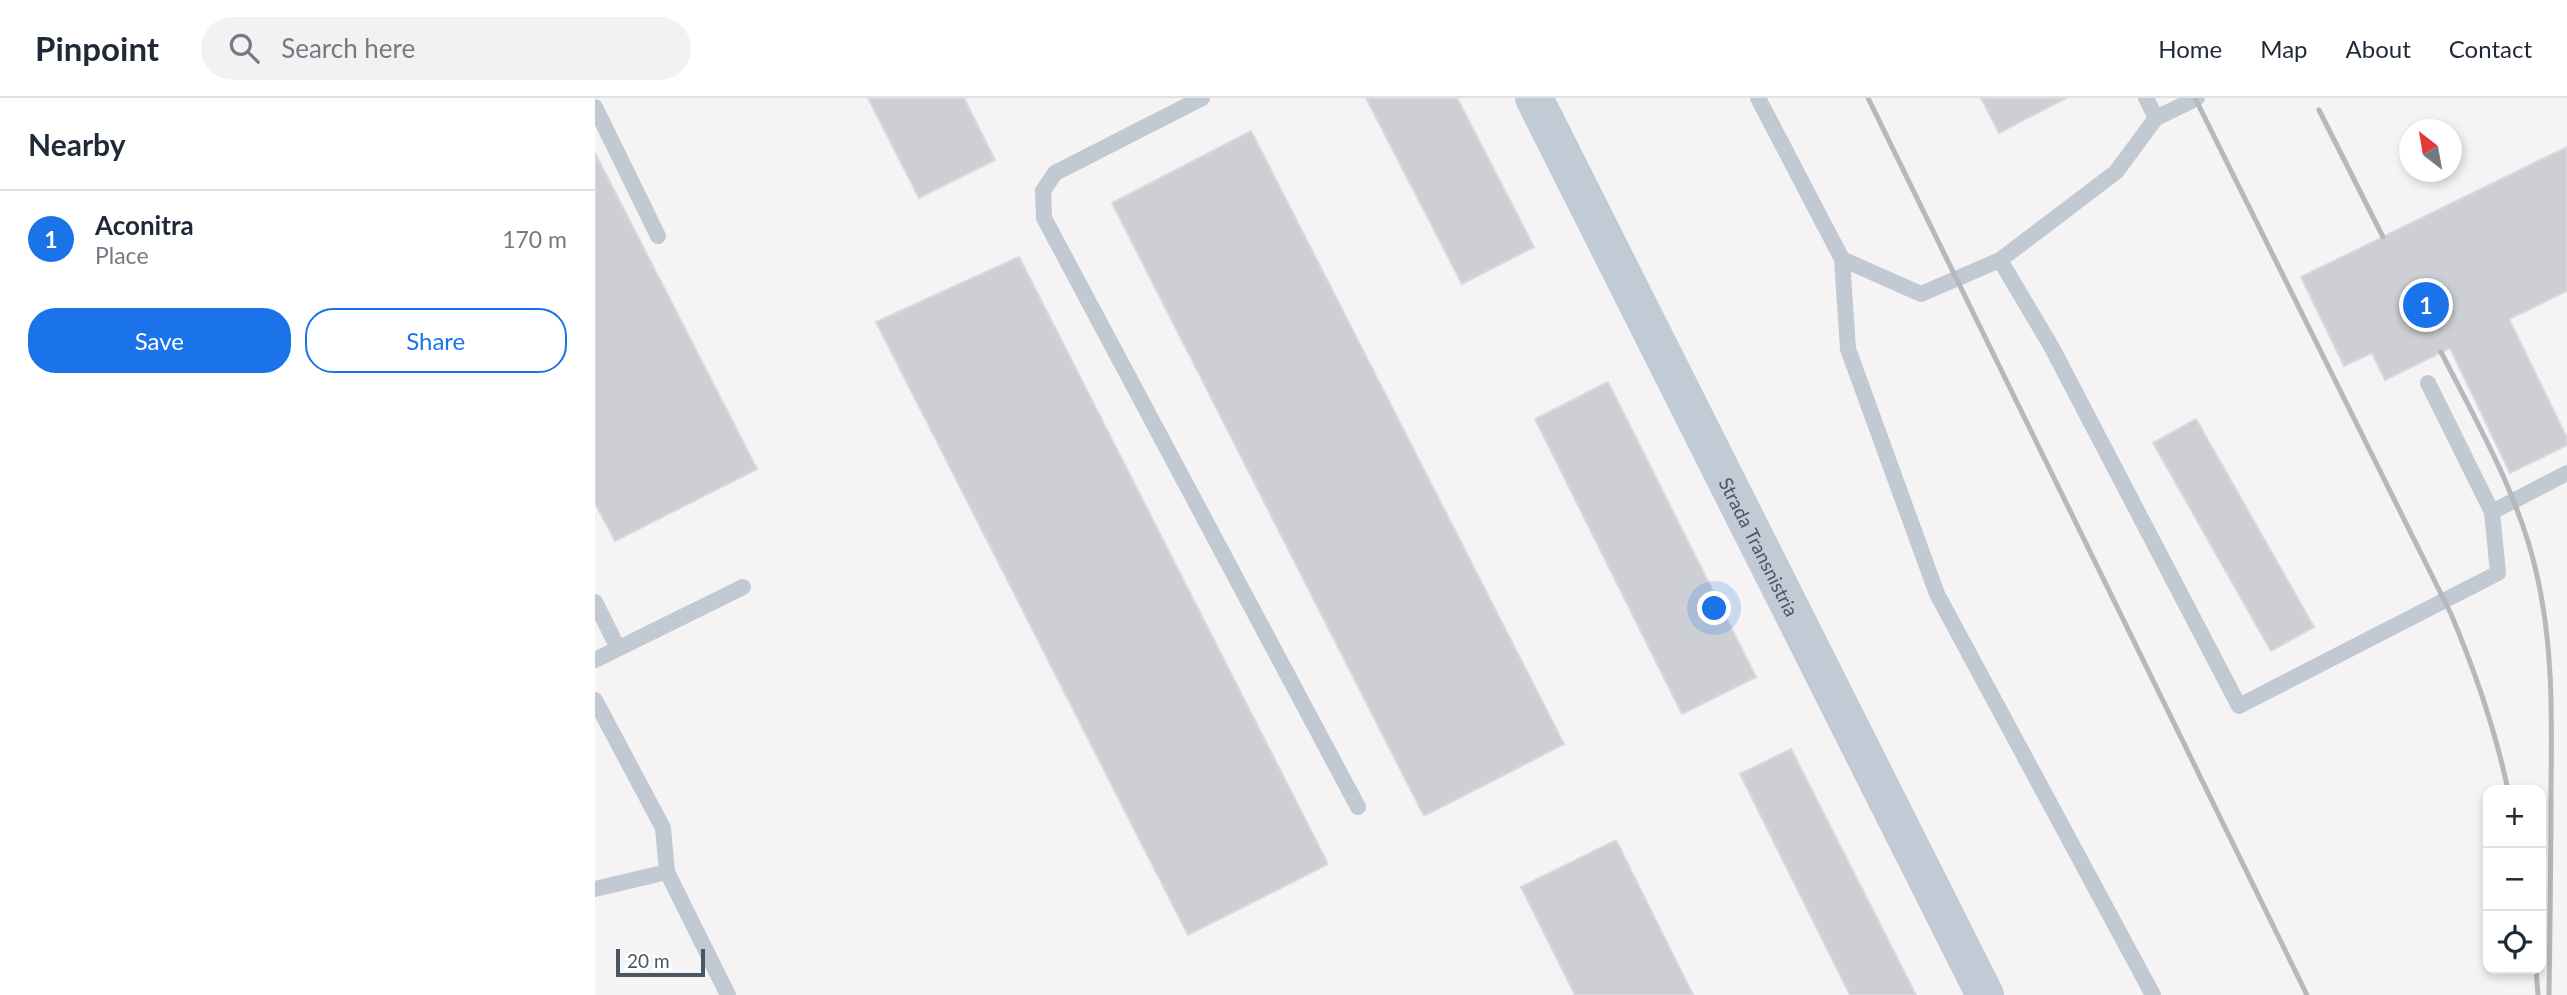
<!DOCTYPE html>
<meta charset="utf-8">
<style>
:root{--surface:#fff;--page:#f2f2f3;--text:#1f2937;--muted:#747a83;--line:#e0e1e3;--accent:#1a73e8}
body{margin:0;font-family:Lato,sans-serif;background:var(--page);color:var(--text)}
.controls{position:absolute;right:21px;bottom:21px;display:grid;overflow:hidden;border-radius:14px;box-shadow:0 4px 10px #0003}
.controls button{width:63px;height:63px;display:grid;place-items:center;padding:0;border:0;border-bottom:2px solid var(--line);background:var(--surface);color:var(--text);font:35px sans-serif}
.compass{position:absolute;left:1804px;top:21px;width:63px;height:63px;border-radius:50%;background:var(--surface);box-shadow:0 4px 10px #0003;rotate:329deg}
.scale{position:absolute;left:21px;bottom:18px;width:89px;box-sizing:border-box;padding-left:7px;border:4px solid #4a5661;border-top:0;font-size:19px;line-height:24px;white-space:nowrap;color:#4a5661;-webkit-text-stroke:5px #fff;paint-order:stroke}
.you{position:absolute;left:1120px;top:511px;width:24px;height:24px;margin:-18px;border:5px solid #fff;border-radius:50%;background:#1a73e8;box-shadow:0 0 0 10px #1a73e833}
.badge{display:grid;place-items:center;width:46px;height:46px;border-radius:50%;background:var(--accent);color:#fff;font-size:23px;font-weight:700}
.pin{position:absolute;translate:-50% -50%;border:4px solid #fff;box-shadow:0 2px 7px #0006}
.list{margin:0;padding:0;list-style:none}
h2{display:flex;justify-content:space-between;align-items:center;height:91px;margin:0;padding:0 28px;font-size:30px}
h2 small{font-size:23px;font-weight:400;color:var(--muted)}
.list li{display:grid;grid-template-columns:46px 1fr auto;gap:21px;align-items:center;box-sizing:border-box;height:98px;padding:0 28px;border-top:2px solid var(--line)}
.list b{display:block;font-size:26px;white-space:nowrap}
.list p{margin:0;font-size:23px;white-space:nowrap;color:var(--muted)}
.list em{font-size:23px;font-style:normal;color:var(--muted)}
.actions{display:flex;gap:14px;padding:21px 28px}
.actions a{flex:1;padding:16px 0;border:2px solid var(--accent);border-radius:28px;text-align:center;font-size:24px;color:var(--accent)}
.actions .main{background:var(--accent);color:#fff}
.icon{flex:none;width:38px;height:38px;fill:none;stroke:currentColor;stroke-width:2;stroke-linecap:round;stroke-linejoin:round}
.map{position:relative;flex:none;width:1972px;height:897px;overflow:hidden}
header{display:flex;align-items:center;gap:42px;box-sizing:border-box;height:98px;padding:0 35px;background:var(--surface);border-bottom:2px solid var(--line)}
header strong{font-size:33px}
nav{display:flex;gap:38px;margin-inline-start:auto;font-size:24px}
.search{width:490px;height:63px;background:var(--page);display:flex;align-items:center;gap:18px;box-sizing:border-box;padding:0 24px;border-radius:38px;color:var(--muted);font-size:26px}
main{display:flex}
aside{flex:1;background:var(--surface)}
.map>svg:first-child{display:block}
.building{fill:#cdcfd5;stroke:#d7d9de;stroke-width:2}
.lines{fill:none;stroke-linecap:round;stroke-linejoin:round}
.lane{stroke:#c1cad2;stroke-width:16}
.secondary{stroke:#c1cbd6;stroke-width:38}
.rail{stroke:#b5b8bd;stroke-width:5}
.labels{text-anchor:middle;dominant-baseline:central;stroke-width:7;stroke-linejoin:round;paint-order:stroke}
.street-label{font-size:19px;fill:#4a5661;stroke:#fff}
</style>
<header>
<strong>Pinpoint</strong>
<div class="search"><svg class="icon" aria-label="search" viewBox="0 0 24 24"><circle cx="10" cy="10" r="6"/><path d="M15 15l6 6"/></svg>Search here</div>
<nav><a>Home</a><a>Map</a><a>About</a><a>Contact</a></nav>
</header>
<main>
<aside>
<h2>Nearby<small></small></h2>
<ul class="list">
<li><span class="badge">1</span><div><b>Aconitra</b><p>Place</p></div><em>170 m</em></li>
</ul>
<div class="actions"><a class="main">Save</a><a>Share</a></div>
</aside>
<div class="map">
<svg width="1972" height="897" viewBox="0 0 1972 897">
<rect width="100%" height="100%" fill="#f5f3f3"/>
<path class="building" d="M273,0H369L400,62L324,100Z
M771,0H862L939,149L867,186Z
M1386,0H1471L1404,35Z
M656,33L969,646L829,718L517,105Z
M1972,49V193L1914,221L1972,340V347L1915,375L1855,250L1790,282L1777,255L1749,268L1706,179Z
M0,55L162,371L20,443L0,405Z
M424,159L733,766L593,837L281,224Z
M1013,284L1161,579L1087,616L940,321Z
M1601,321L1719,529L1676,553L1558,345Z
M1196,651L1321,897H1255L1145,676Z
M1021,742L1098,897H980L926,789Z"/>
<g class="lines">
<path class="lane" d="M607,0L460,75L448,93L449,120L763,709
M1163,0L1247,161L1326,196L1405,162L1456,248L1644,608L1903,475L1897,414L1972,375
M1551,0L1561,20
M0,9L63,138
M1247,161L1253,251L1342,496L1558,897
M1405,162L1521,74L1561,20L1602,0
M1833,285L1897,414
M0,504L23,550
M0,562L148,489
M0,602L68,730L72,774L133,897
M0,791L72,774"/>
<path class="secondary" id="s1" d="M939,0L1390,897"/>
<path class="rail" d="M1273,0L1712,897
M1600,0L1856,516C1880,573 1900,631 1913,692
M1724,12L1788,139
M1846,254C1882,325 1923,395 1941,473C1958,544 1957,617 1956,690C1956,759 1955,828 1954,897
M1941,871L1943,897"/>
</g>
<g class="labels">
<g class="street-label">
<text stroke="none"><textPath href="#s1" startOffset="502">Strada Transnistria</textPath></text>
</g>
</g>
</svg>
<div class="controls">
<button>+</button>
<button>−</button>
<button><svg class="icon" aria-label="locate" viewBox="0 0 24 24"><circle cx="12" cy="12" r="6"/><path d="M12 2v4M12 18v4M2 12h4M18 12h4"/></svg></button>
</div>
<svg class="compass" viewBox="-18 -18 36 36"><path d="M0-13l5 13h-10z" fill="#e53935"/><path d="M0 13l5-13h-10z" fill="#747a83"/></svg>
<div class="scale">20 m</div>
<div class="you"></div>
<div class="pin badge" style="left:1831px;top:207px">1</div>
</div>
</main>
